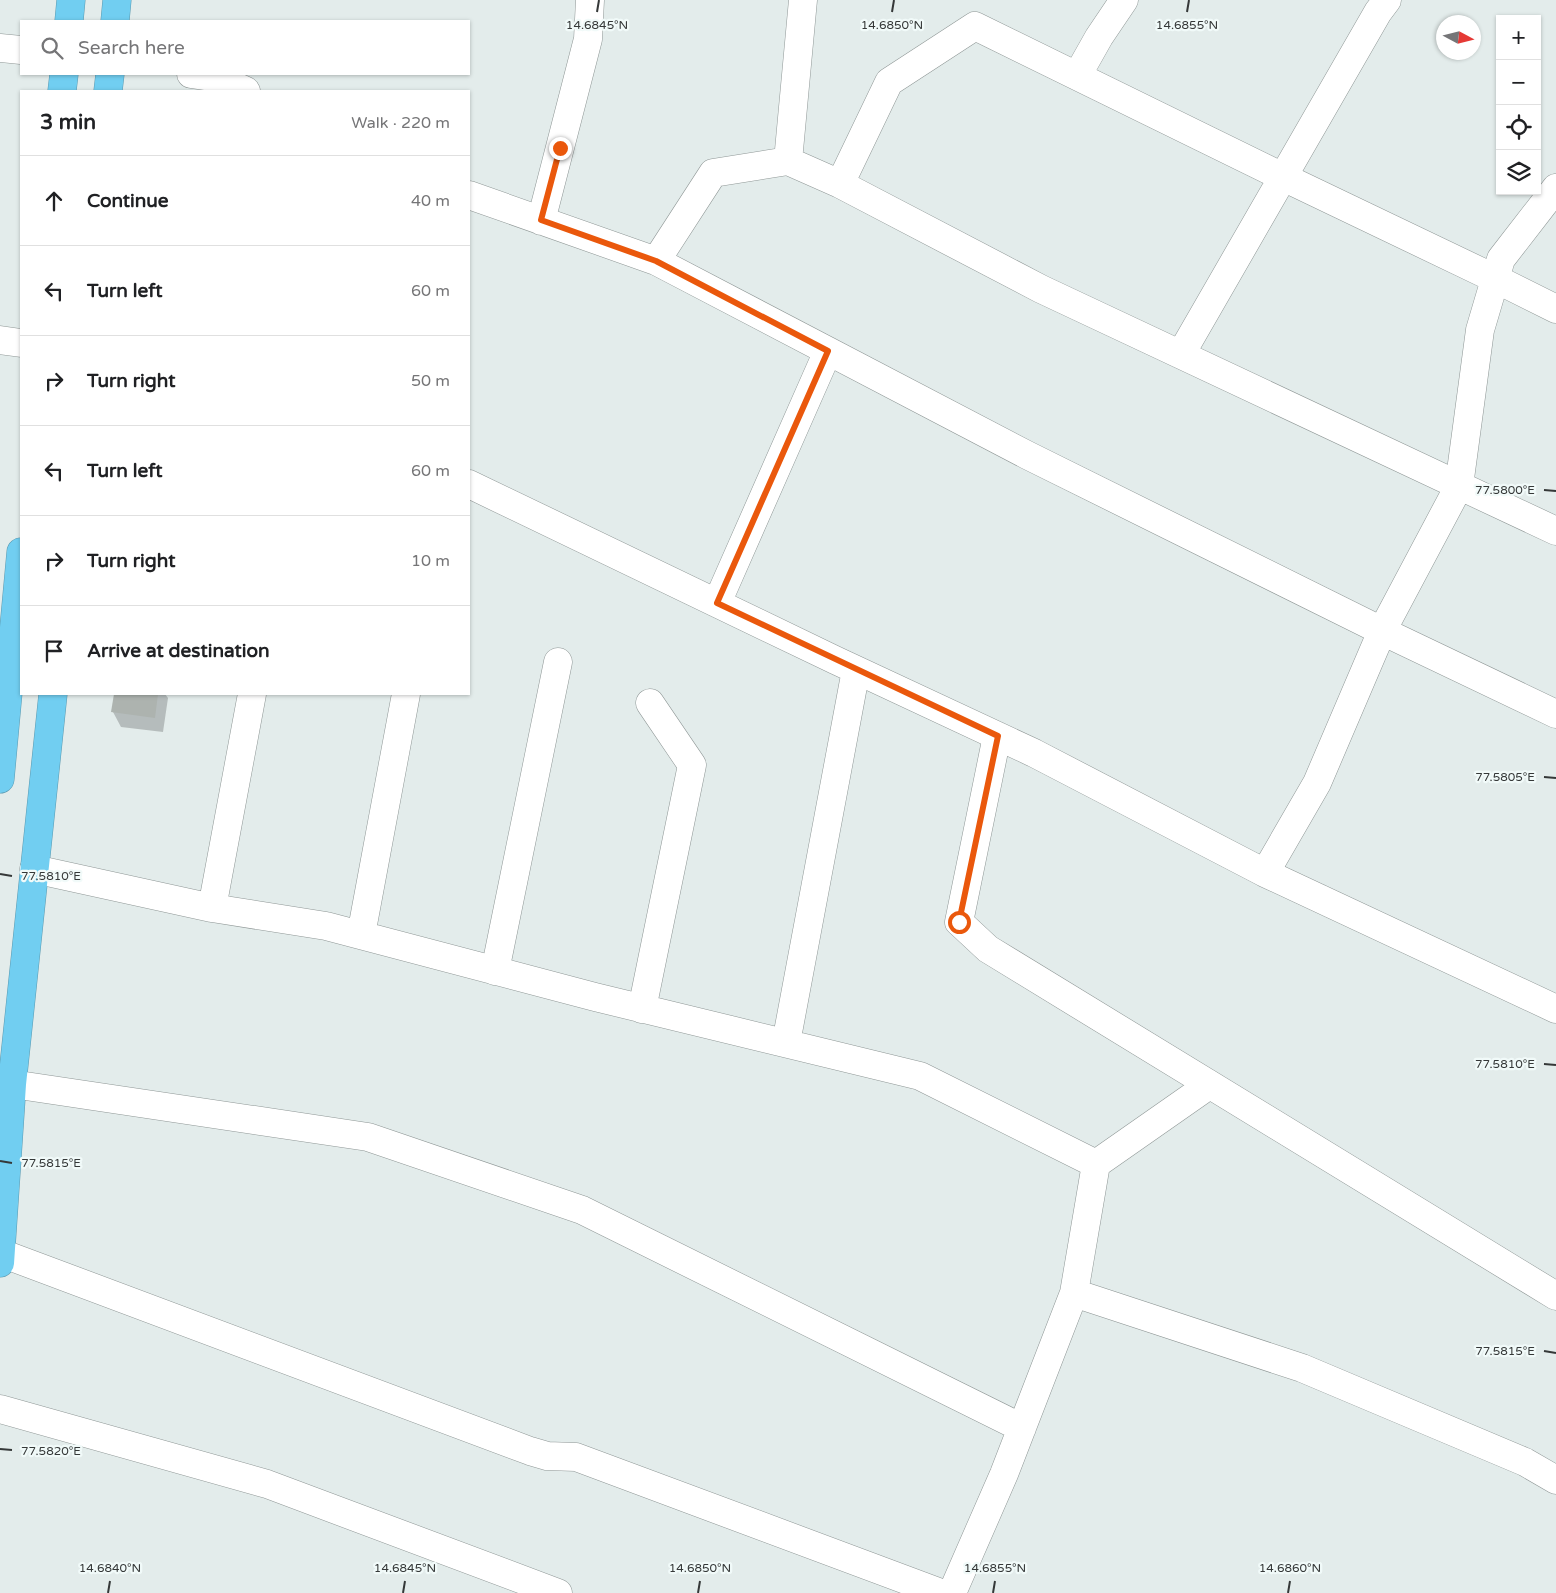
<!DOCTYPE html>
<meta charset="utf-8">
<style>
:root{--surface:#fff;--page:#f6f6f6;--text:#202124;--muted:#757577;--line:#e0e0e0}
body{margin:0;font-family:"Varela Round",sans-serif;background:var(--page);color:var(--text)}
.controls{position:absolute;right:15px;top:15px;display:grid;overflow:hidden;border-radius:0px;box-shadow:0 1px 4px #0004}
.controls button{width:45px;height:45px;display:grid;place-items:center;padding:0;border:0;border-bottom:1px solid var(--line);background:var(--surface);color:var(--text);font:25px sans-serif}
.compass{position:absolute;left:1436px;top:15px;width:45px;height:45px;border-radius:50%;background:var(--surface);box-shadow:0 1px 4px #0004;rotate:97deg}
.stop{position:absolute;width:15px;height:15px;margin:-11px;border:4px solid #ea580c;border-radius:50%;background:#fff}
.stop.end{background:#ea580c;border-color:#fff;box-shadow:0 1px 5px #0008}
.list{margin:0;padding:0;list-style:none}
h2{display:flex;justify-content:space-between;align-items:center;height:65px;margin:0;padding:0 20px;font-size:21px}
h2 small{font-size:16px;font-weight:400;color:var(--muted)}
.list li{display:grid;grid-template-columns:32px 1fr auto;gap:15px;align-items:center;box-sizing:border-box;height:90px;padding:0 20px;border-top:1px solid var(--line)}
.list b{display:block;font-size:19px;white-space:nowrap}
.list em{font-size:16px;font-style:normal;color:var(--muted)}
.icon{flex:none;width:28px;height:28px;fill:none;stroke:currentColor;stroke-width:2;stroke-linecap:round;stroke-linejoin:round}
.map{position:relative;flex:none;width:1556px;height:1593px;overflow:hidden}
.search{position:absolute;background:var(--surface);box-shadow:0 1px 4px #0004;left:20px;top:20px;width:450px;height:55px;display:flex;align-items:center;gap:12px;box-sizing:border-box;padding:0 18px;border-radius:0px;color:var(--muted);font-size:19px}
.panel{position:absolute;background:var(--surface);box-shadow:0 1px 4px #0004;left:20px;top:90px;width:450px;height:605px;border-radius:0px}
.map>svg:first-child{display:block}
.shadow{fill:#0003}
.building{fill:#adb3af}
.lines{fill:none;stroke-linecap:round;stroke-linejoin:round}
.street-casing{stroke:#8f9796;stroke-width:29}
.highway-casing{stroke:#5c9ab0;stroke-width:29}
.street{stroke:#fff;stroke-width:28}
.highway{stroke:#71cef1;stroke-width:28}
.route{stroke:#ea580c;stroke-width:6}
.ticks{fill:none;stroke:#353838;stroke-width:2}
.ticks-label{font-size:12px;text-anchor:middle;fill:#353838;stroke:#f1faf9;stroke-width:4.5;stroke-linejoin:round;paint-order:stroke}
</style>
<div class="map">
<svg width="1556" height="1593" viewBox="0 0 1556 1593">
<rect width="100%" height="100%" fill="#e3eceb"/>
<path class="shadow" d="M115,694H165L168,698L163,732L121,727L113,712Z"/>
<path class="building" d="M114,694H158L155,718L111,712Z"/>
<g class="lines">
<g class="street-casing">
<path id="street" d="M0,48L21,50
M191,74L218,78L246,91
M1077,76L1099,37L1124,0
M788,161L803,0
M840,184L1041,289L1556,531
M469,195L656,261L713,173L788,161L840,184L889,82L975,26L1283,177L1496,279L1556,309
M541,221L588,39L590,0
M656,261L1027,455L1382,631L1556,714
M0,340L21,343
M1181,354L1378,12L1387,0
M469,484L835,660L1034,753L1265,873L1317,783L1382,631L1459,486L1480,330L1501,259L1556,188
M717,603L828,351
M997,736L959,922L988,949L1556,1296
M34,869L212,908L326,926L595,997L920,1076L1096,1164L1074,1293
M1265,873L1556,1009
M212,908L252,694
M361,935L406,694
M495,971L558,662
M642,1009L692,765L650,703
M786,1043L856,670
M12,1084L368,1137L582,1210L1022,1428
M1096,1164L1209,1085
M1,1253L530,1451L547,1456L576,1457L941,1593
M0,1409L267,1484L558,1593
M952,1593L1004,1474L1074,1293L1302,1368L1525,1462L1556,1480"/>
</g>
<g class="highway-casing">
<path id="highway" d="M69,21L71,0
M115,21L117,0
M62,91L64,74
M108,91L110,74
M0,779L21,552
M0,1263L12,1084L53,694"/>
</g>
<use href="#street" class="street"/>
<use href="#highway" class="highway"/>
</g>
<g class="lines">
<path class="route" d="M560,148L541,220L656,261L828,351L717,603L998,736L959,922"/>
</g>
<path class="ticks" d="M597,12L599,0M892,12L894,0M1187,12L1189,0M1544,490L1556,491M1544,777L1556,778M0,874L12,876M1544,1064L1556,1065M0,1161L12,1163M1544,1351L1556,1353M0,1449L12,1450M108,1593L110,1581M403,1593L405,1581M698,1593L700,1581M993,1593L995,1581M1288,1593L1290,1581"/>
<g class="ticks-label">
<text x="597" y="29">14.6845°N</text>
<text x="892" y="29">14.6850°N</text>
<text x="1187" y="29">14.6855°N</text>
<text x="1505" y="494">77.5800°E</text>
<text x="1505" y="781">77.5805°E</text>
<text x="51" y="880">77.5810°E</text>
<text x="1505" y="1068">77.5810°E</text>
<text x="51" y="1167">77.5815°E</text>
<text x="1505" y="1355">77.5815°E</text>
<text x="51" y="1455">77.5820°E</text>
<text x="110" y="1572">14.6840°N</text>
<text x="405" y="1572">14.6845°N</text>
<text x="700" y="1572">14.6850°N</text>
<text x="995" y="1572">14.6855°N</text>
<text x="1290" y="1572">14.6860°N</text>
</g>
</svg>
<div class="controls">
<button>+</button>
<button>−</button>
<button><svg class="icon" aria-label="locate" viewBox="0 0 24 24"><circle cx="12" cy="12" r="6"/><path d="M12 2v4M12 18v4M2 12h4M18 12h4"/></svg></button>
<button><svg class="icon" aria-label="layers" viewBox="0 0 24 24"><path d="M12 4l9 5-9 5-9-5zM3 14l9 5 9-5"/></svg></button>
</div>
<svg class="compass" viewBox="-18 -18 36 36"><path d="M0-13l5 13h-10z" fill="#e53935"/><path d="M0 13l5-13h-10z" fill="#757577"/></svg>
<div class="stop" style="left:959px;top:922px"></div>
<div class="stop end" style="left:560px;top:148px"></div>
<div class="search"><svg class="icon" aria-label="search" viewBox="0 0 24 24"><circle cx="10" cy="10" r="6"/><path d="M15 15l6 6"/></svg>Search here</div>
<section class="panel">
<h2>3 min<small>Walk · 220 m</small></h2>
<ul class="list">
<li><svg class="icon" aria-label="ahead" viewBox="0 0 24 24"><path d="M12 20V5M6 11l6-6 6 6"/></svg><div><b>Continue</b></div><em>40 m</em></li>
<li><svg class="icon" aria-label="left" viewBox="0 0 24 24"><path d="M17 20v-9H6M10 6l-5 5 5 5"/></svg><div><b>Turn left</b></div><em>60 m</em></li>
<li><svg class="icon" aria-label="right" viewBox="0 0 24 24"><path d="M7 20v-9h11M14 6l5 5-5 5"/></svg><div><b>Turn right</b></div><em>50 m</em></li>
<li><svg class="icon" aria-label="left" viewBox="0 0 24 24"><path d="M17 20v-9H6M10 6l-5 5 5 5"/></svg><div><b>Turn left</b></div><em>60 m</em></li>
<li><svg class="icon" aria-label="right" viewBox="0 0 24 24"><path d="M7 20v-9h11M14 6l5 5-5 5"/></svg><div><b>Turn right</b></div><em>10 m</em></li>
<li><svg class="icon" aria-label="arrive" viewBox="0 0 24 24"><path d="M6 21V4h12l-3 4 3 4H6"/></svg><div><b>Arrive at destination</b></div></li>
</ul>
</section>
</div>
